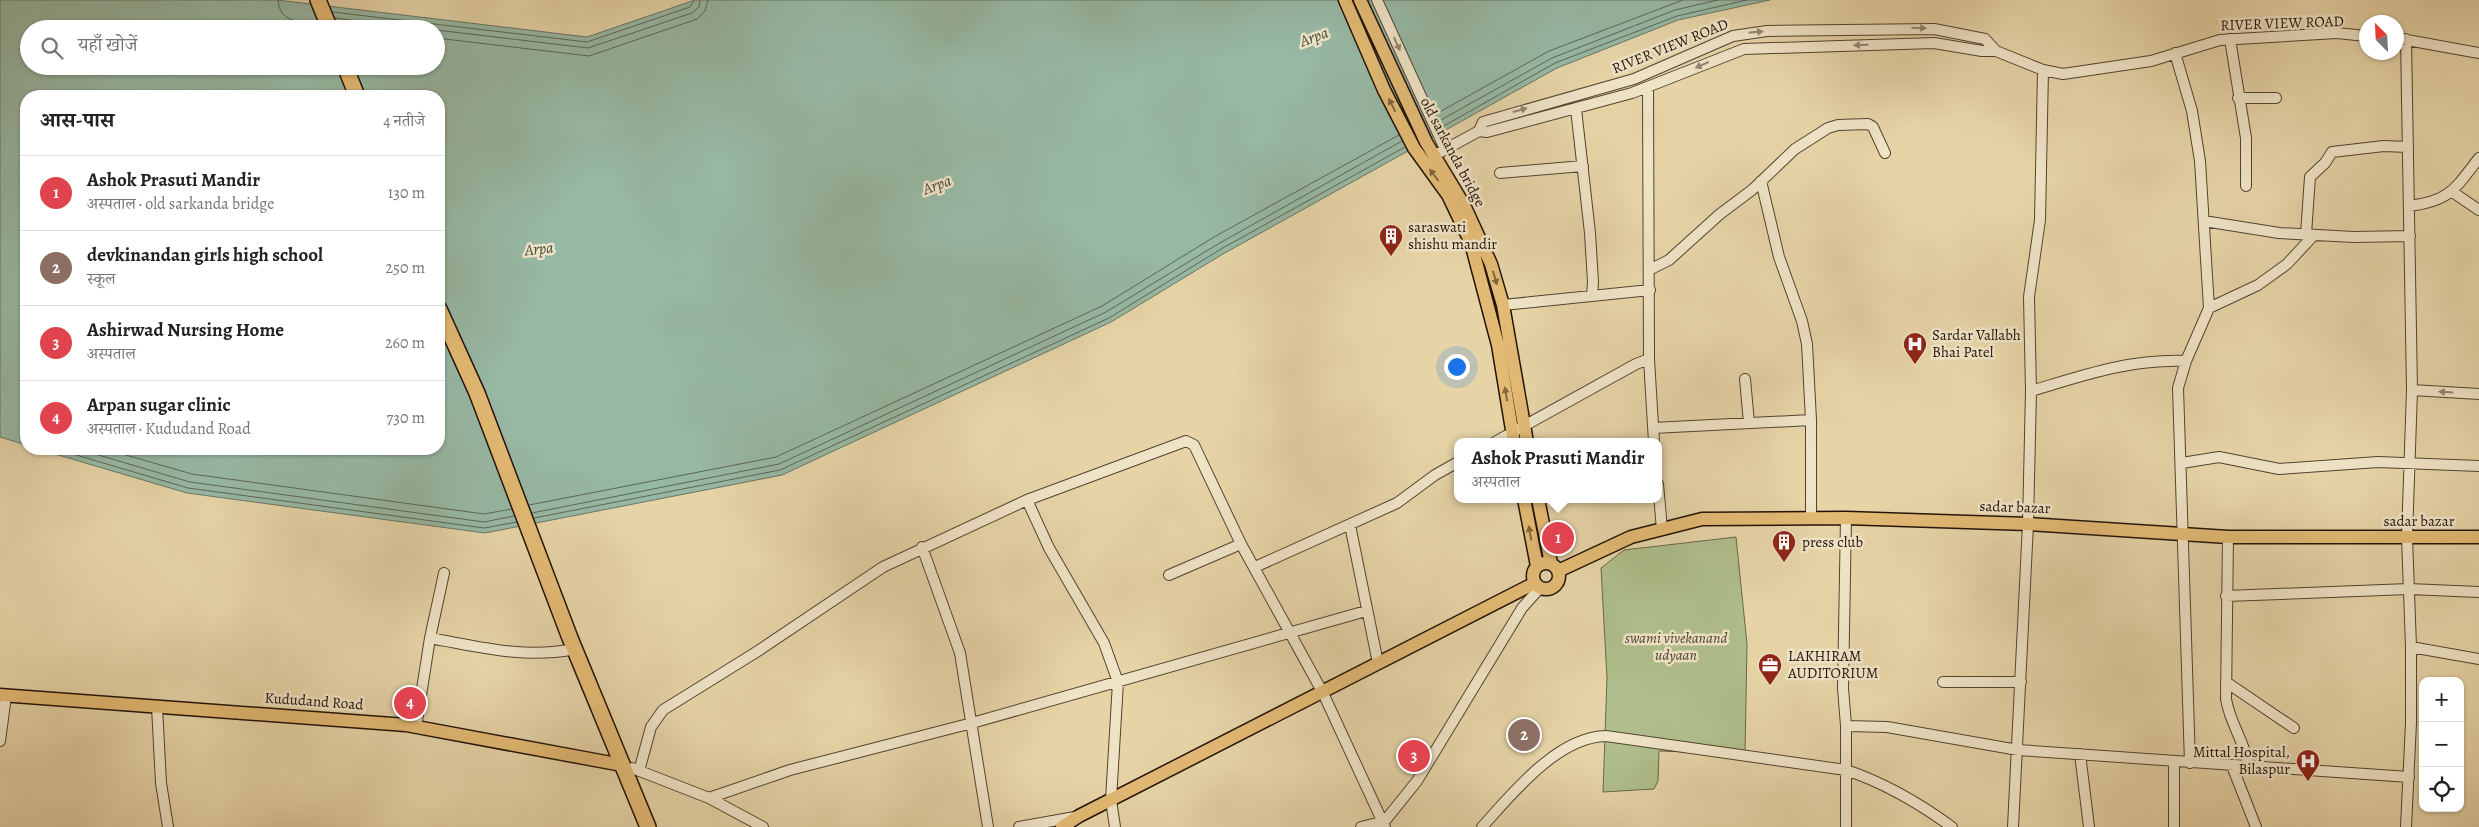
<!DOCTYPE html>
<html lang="hi">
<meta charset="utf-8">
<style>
:root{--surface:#fff;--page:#f2f2f2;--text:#222;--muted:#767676;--line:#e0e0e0;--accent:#8f2418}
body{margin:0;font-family:Alegreya,"Noto Serif Devanagari",serif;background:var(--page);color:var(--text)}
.controls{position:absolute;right:15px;bottom:15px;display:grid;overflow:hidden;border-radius:10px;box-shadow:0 1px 4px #0004}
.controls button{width:45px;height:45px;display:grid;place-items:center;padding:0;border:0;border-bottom:1px solid var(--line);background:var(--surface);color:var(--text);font:25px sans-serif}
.compass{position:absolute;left:2359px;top:15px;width:45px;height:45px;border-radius:50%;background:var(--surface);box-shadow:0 1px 4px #0004;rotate:336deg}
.you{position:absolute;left:1456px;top:366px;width:18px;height:18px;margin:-12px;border:4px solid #fff;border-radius:50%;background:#1a73e8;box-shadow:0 0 0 8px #1a73e833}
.badge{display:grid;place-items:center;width:32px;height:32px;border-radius:50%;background:var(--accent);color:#fff;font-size:16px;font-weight:700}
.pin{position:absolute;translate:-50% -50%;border:2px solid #fff;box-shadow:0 1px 5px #0006}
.popup{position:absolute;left:1454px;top:438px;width:208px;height:65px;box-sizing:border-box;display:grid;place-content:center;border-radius:10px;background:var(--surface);filter:drop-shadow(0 1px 4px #0005);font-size:16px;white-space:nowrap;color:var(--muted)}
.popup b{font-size:19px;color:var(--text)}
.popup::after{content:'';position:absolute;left:50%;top:100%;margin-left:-10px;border:10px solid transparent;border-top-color:var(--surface)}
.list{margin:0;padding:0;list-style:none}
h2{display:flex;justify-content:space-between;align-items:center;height:65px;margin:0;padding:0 20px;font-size:21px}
h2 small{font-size:16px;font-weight:400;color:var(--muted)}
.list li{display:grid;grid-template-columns:32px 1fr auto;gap:15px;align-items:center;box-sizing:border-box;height:75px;padding:0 20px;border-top:1px solid var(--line)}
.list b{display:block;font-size:19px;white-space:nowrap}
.list p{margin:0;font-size:16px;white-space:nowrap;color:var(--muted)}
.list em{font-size:16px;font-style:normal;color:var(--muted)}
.icon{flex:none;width:28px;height:28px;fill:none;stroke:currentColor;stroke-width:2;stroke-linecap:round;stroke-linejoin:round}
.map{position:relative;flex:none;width:2479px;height:827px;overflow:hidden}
.search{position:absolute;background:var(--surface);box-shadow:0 1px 4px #0004;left:20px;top:20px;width:425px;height:55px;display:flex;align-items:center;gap:12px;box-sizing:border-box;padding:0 18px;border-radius:28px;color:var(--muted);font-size:19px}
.panel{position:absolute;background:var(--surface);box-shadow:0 1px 4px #0004;left:20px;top:90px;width:425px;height:365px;border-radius:20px}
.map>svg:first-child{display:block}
.green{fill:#afbe8c;stroke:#68684a}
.water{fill:#97b8a4;stroke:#687666;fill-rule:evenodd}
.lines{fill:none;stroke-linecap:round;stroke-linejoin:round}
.shore{stroke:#5c6656;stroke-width:1}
.minor-casing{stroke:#524330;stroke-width:12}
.major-casing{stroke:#211309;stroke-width:15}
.highway-casing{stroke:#211309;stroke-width:18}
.minor{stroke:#efe3c6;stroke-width:10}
.major{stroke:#e3ba74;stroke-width:12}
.highway{stroke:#e3ba74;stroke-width:15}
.oneway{fill:#928571}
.oneway2{fill:#82663e}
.labels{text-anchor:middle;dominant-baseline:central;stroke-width:5;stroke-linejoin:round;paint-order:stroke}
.street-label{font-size:15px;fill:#211309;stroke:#efe3c6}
.poi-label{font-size:15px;fill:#211309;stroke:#efe3c6;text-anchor:start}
.park-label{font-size:15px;font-style:italic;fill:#4c4630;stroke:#efe3c6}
.water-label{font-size:16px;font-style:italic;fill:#4a4d3f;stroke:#efe3c6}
</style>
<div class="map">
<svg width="2479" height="827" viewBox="0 0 2479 827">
<rect width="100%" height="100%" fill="#e6d4a7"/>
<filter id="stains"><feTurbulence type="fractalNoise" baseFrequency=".004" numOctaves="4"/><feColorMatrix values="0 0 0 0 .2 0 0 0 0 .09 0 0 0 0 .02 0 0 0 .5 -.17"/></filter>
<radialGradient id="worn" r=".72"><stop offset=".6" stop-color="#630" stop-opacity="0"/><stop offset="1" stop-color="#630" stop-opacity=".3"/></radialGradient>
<path class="green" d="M1736,537L1747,644L1745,754L1659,751L1658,781L1654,789L1603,792L1607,678L1601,568L1624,550Z"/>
<path class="water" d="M0,0H277L587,37L695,0H1770L1678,20L1557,68L1223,254L1111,322L782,475L485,533L187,493L38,449H439V96H26V445L0,437ZM29,29H436V66H29Z"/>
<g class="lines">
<path class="shore" d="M278,0C279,23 301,22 318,24
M332,12L587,42L690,7L694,0
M335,18L422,29
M436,30L588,48L692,13L699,7L700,0
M436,38L589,56L697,19L705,11L708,0
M1436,114L1549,51L1683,0
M1439,121L1552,58L1675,10L1718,0
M1442,127L1555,63L1677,16L1747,0
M56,449L188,488L484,528L517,522
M78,449L190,482L484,522L514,516
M105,449L192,474L484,514L512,509
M529,505L776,457L1102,306L1214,237L1399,135
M532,513L779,464L1106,312L1218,244L1402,141
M534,518L780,470L1109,318L1221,249L1405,147"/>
<g class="minor-casing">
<path id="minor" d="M1377,0L1445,149
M2396,38L2479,53
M2230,39L2246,138V186
M2406,39L2412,390L2407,537L2411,647V723L2406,827
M2175,53L2192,111L2200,161L2209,308L2186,361L2178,388L2190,763
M1648,88L1649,359L1654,442
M2238,98H2276
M1576,109L1590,233L1593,282L1592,295
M1479,131L1487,132L1632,93L1744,49L1934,43L1982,51H1996
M1435,155L1479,131L1483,122L1634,79L1733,36L1767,31L1934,29L1985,39L1996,51L2043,70L2063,74L2151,61L2220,40L2337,33L2366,36
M1500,173L1583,166
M1761,181L1779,257L1802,321L1807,344L1811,420V518
M2451,191L2479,210
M2409,206C2450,201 2455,189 2479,158
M2204,221L2279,233L2354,237L2410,236
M2306,234L2310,177L2325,163L2332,152L2384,146L2408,147
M1649,270L1669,260L1720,214L1752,190L1795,149L1828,128L1838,125L1868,124L1873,127L1885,153
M1503,305L1650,290
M2209,308L2258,285L2287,264L2314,235
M1745,379L1749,423
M2412,390L2479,394
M2031,391C2084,375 2129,359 2186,361
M1653,428L1811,420
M1495,442L1636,364L1649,359
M2182,463L2219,457L2279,469L2378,462L2479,466
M1658,484L1662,529
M1027,500L1049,548L1104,643L1118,682L1111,800L1115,827
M1846,518L1843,688L1846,726V827
M1350,525L1378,663
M2228,537L2226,699C2230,724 2245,742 2249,767
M922,547L960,653L988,827
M1255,567L1397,503L1435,475L1458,462
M1169,575L1241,544
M2226,596L2409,589L2479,592
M430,638C481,647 523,659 575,649
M2411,647L2479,659
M1943,682H2021
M2226,682L2294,728
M157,707L161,783L168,827
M1846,726L1887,727L2018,750L2409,777
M416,727L430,638L444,573
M0,741L6,696
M2080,754L2089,827
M2232,766L2256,827
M632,768L709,798L763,827
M639,771L651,727L663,710L758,651L883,567L1027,500L1186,441L1194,445L1241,544L1323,693L1385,827
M709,798L790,770L972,723L1366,611
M1019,827L1075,817
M1361,827L1377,823L1382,824
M1380,827L1417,781L1522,608L1540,588
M1482,827C1512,794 1557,737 1606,736L1846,770C1885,783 1919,803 1952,827
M2013,827L2028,524L2031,391L2029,297L2040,220L2043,70
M2174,827V762"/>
</g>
<g class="major-casing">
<path id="major" d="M1345,0L1384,90L1414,148L1448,195L1471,243L1498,345L1514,442
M1360,0L1426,142L1464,205L1491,264L1503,305L1527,442
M1524,499L1537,566
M1538,499L1551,563
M1533 576a13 13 0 1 1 26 0a13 13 0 1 1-26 0Z
M1558,571L1631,537L1702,519L1846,518L2028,524L2228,537H2479
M0,695L406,725L622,765
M1062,827L1079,816L1535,583"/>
</g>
<g class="highway-casing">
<path id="highway" d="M318,0L330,29
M345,66L357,96
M439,309L477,393L570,638L648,827"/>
</g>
<use href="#minor" class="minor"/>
<use href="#major" class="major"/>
<use href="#highway" class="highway"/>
</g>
<defs><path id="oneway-solid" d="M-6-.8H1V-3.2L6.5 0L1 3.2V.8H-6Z" transform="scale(1.25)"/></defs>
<g class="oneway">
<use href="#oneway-solid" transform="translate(1919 28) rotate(2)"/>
<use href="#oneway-solid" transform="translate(1756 32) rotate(-6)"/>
<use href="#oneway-solid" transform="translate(1397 44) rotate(65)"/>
<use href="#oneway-solid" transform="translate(1861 45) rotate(179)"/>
<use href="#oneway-solid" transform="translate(1702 65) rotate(156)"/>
<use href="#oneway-solid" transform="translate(1520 110) rotate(-15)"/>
<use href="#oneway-solid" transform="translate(2446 392) rotate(-177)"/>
</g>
<g class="oneway2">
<use href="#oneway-solid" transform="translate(1392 105) rotate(-117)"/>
<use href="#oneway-solid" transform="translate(1434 175) rotate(-127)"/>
<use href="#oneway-solid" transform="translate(1495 278) rotate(74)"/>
<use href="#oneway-solid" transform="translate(1506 394) rotate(-99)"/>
<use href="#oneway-solid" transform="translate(1530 533) rotate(-100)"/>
</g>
<defs>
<g id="building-pin" transform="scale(1.25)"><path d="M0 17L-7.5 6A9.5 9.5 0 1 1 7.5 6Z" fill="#8f2418" stroke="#efe3c6"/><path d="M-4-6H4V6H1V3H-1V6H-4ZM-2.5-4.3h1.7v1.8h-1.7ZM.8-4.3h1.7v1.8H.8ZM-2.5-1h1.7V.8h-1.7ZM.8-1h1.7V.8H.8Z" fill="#fff"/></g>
<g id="hospital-pin" transform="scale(1.25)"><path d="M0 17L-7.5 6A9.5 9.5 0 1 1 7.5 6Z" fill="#8f2418" stroke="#efe3c6"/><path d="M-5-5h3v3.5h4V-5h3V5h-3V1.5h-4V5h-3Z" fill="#fff"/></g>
<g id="office-pin" transform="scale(1.25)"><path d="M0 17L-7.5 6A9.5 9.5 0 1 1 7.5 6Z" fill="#8f2418" stroke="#efe3c6"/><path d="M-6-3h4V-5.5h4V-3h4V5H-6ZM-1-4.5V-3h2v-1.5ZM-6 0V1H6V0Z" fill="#fff"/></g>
</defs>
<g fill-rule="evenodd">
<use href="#building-pin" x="1391" y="236"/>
<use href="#hospital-pin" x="1915" y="344"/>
<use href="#building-pin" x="1784" y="542"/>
<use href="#office-pin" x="1770" y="665"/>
<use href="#hospital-pin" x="2308" y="761"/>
</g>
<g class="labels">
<g class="street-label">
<text transform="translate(2282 23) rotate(-2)">RIVER VIEW ROAD</text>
<text transform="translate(1670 46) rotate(-22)">RIVER VIEW ROAD</text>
<text transform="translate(1453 152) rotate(62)">old sarkanda bridge</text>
<text transform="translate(2015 507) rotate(2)">sadar bazar</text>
<text x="2419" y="521">sadar bazar</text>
<text transform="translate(314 701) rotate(4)">Kududand Road</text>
</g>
<g class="poi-label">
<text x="1408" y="227">saraswati<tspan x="1408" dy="17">shishu mandir</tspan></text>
<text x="1932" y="335">Sardar Vallabh<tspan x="1932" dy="17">Bhai Patel</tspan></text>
<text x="1802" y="542">press club</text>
<text x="1788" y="656">LAKHIRAM<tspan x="1788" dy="17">AUDITORIUM</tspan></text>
<text x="2290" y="752" text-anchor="end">Mittal Hospital,<tspan x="2290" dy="17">Bilaspur</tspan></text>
</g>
<g class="park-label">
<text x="1676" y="638">swami vivekanand<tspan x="1676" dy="17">udyaan</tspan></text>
</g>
<g class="water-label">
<text transform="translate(1314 37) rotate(-21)">Arpa</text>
<text transform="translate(937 185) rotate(-21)">Arpa</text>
<text transform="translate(539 249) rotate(-6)">Arpa</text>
</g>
</g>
<rect width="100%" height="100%" filter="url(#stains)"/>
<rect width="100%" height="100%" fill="url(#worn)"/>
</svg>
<div class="controls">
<button>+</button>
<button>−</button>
<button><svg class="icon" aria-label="locate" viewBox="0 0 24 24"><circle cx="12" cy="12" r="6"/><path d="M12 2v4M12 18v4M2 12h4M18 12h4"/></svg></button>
</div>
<svg class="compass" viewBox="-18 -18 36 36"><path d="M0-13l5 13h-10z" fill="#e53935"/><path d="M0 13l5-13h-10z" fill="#767676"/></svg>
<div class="you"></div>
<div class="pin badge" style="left:1558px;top:538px;background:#e0444e">1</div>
<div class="popup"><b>Ashok Prasuti Mandir</b>अस्पताल</div>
<div class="pin badge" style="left:1524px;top:735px;background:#8d6e63">2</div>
<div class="pin badge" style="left:1414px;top:756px;background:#e0444e">3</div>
<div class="pin badge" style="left:410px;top:703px;background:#e0444e">4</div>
<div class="search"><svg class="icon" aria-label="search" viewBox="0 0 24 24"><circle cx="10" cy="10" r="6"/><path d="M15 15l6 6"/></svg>यहाँ खोजें</div>
<section class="panel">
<h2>आस-पास<small>4 नतीजे</small></h2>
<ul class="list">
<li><span class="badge" style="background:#e0444e">1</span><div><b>Ashok Prasuti Mandir</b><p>अस्पताल · old sarkanda bridge</p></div><em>130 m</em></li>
<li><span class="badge" style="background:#8d6e63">2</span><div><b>devkinandan girls high school</b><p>स्कूल</p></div><em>250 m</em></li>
<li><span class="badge" style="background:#e0444e">3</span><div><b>Ashirwad Nursing Home</b><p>अस्पताल</p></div><em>260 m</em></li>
<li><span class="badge" style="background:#e0444e">4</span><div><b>Arpan sugar clinic</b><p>अस्पताल · Kududand Road</p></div><em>730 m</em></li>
</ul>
</section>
</div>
